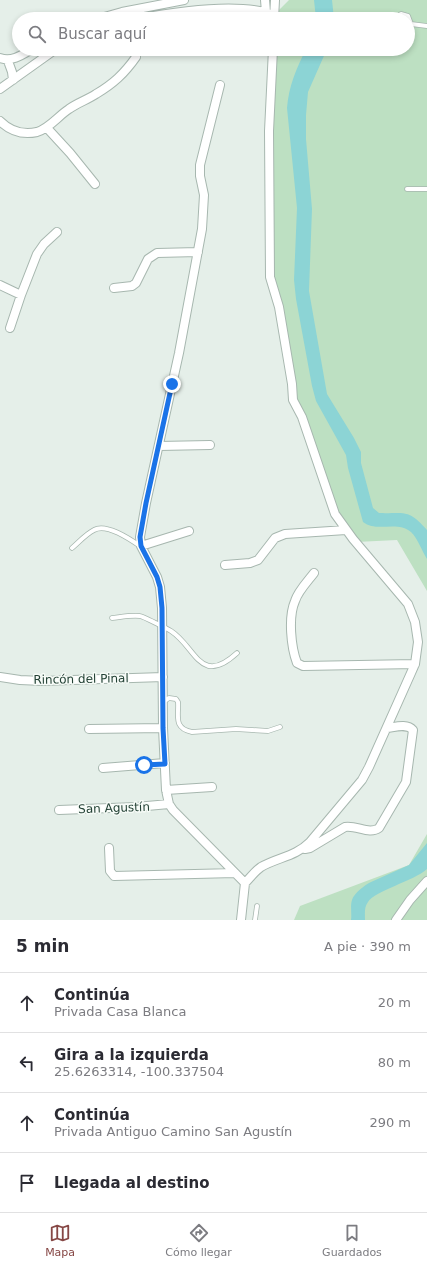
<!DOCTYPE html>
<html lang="es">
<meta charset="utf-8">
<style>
:root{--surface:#fff;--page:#f2f2f3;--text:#2b2b33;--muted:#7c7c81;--line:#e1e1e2;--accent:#864745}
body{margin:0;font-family:"DejaVu Sans",sans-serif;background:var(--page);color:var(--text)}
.stop{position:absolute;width:12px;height:12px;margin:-9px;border:3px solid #1a73e8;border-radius:50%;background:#fff}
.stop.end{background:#1a73e8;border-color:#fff;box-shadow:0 1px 4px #0008}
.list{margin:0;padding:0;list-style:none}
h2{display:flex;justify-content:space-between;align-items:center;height:52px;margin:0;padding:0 16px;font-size:17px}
h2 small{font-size:13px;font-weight:400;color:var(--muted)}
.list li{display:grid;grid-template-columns:26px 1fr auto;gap:12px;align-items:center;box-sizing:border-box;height:60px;padding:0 16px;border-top:1px solid var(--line)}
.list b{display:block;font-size:15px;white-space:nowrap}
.list p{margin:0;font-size:13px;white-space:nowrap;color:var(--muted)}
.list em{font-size:13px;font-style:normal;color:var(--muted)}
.icon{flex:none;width:22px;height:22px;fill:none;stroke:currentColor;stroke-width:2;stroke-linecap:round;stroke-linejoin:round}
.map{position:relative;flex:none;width:427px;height:920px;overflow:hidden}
.search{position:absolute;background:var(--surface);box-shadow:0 2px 6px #0003;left:12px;right:12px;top:12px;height:44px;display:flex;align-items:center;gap:10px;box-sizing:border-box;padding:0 14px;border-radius:22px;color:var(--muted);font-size:15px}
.sheet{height:292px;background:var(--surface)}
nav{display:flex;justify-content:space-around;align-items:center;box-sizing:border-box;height:56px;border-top:1px solid var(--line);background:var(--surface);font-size:11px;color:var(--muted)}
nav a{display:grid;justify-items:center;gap:2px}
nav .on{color:var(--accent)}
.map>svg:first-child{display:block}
.green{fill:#bde0c2}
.water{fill:#8cd4d5}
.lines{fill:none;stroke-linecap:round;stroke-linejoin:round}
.lane-casing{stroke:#a7b7af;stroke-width:5.5}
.street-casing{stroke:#a7b7af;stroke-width:10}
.lane{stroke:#fff;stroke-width:4}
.street{stroke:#fff;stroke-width:8}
.route{stroke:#1a73e8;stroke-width:5}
.labels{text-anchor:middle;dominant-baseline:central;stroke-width:3;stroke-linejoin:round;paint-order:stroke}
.street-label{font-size:12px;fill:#234135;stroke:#f6fbf7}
</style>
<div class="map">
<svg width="427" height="920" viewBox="0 0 427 920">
<rect width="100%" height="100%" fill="#e5efe9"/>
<path class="green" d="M289,0H427V591L397,540L356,542L346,530L293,400L270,277L273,49H408V19H274V15Z
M427,834V920H294L300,906L409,865Z"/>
<path class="water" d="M314,0H332L334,19H316Z
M306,49H327L308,92L306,115V139L312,209L309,291L327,394L354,438L361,452V463L373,508L379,513C404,514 408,508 427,530V559C422,551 418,539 411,532C397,520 377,533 363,522L348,468L346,455L316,401L312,386L296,299L294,280L297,208L287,108C289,85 296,70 306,49Z
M427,843V869C414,881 374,891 368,902C364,907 365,914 365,920H351C352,914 350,906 352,900C354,893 365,885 371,882L409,865Z"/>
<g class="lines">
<g class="lane-casing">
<path id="lane" d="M394,19L401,14L408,16L411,24
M411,24L427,26
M407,189H427
M72,548C79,542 86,534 94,530C106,523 130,539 140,546
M112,618C121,617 131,615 140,616C142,616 168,629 171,631C196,647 200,687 237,653
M163,702L169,698L176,699L178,702C179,716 173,728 192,732L236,729L268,731L280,727
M255,920L257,906"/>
</g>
<g class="street-casing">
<path id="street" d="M265,0L266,12
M97,19L122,12L184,0
M136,19C173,12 239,1 274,15
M274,19L275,0
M0,58C12,62 22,55 32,49
M8,61L12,72L13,80
M220,85L200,165V176L204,195L202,229L179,353L146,503L140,537L141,546L157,577L160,587L162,608L163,728L166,790L169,804L173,810L245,883
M0,89L56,49
M0,121C10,131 23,135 37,132C50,128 58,116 69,109C77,103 87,100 96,94C113,84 124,74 136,57
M47,128L70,153L95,184
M0,285L21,295
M114,288L132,286L136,283L148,259L157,253L198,252
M10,328L21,295L37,254L44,244L57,232
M159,446L210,445
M141,546L189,531
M225,565L250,563L258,560L275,538L285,534L346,530
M314,573C308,581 298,591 295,601C288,617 291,647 297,663L303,666L415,664
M0,677L20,680L42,681L163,677
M89,729L163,728
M103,768L165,763
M166,790L212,787
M59,810L136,807L169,804
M109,848L110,871L114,876L235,873
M305,849L310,848L345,827C357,825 369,835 379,828L406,782L413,730C407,723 395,727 387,728
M245,883C250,878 255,871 261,867C278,857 295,857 310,842L362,780L369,767L411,673L415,664L418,642L415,622L408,604L353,539L335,514L302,417L293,400L292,384L279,307L270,277L269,131L273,49
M241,920L245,883
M396,920L410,900L427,881"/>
</g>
<use href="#lane" class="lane"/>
<use href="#street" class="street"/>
</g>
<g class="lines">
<path class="route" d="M144,765L165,764L163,728L162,608L160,587L157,577L141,546L140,537L146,503L172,384"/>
</g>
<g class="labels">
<g class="street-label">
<text transform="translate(81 679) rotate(-1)">Rincón del Pinal</text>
<text transform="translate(114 808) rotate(-2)">San Agustín</text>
</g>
</g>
</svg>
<div class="stop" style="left:144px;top:765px"></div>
<div class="stop end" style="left:172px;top:384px"></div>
<div class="search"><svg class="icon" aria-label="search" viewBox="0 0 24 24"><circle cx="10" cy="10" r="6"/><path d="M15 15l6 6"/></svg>Buscar aquí</div>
</div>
<section class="sheet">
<h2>5 min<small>A pie · 390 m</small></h2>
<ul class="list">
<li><svg class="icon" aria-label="ahead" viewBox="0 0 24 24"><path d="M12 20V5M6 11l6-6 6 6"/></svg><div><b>Continúa</b><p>Privada Casa Blanca</p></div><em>20 m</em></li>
<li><svg class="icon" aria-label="left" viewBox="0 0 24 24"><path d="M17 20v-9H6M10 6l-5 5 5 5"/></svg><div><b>Gira a la izquierda</b><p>25.6263314, -100.337504</p></div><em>80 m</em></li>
<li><svg class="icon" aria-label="ahead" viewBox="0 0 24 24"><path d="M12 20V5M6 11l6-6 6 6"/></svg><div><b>Continúa</b><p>Privada Antiguo Camino San Agustín</p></div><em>290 m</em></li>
<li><svg class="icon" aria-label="arrive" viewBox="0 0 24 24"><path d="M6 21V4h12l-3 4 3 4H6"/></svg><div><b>Llegada al destino</b></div></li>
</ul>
</section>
<nav>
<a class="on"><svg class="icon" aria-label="map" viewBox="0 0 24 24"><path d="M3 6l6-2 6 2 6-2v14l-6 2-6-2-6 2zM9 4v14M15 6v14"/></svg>Mapa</a>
<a><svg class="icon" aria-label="directions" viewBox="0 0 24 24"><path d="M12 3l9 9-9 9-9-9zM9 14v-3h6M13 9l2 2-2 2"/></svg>Cómo llegar</a>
<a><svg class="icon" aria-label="saved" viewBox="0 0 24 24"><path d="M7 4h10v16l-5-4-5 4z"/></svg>Guardados</a>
</nav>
